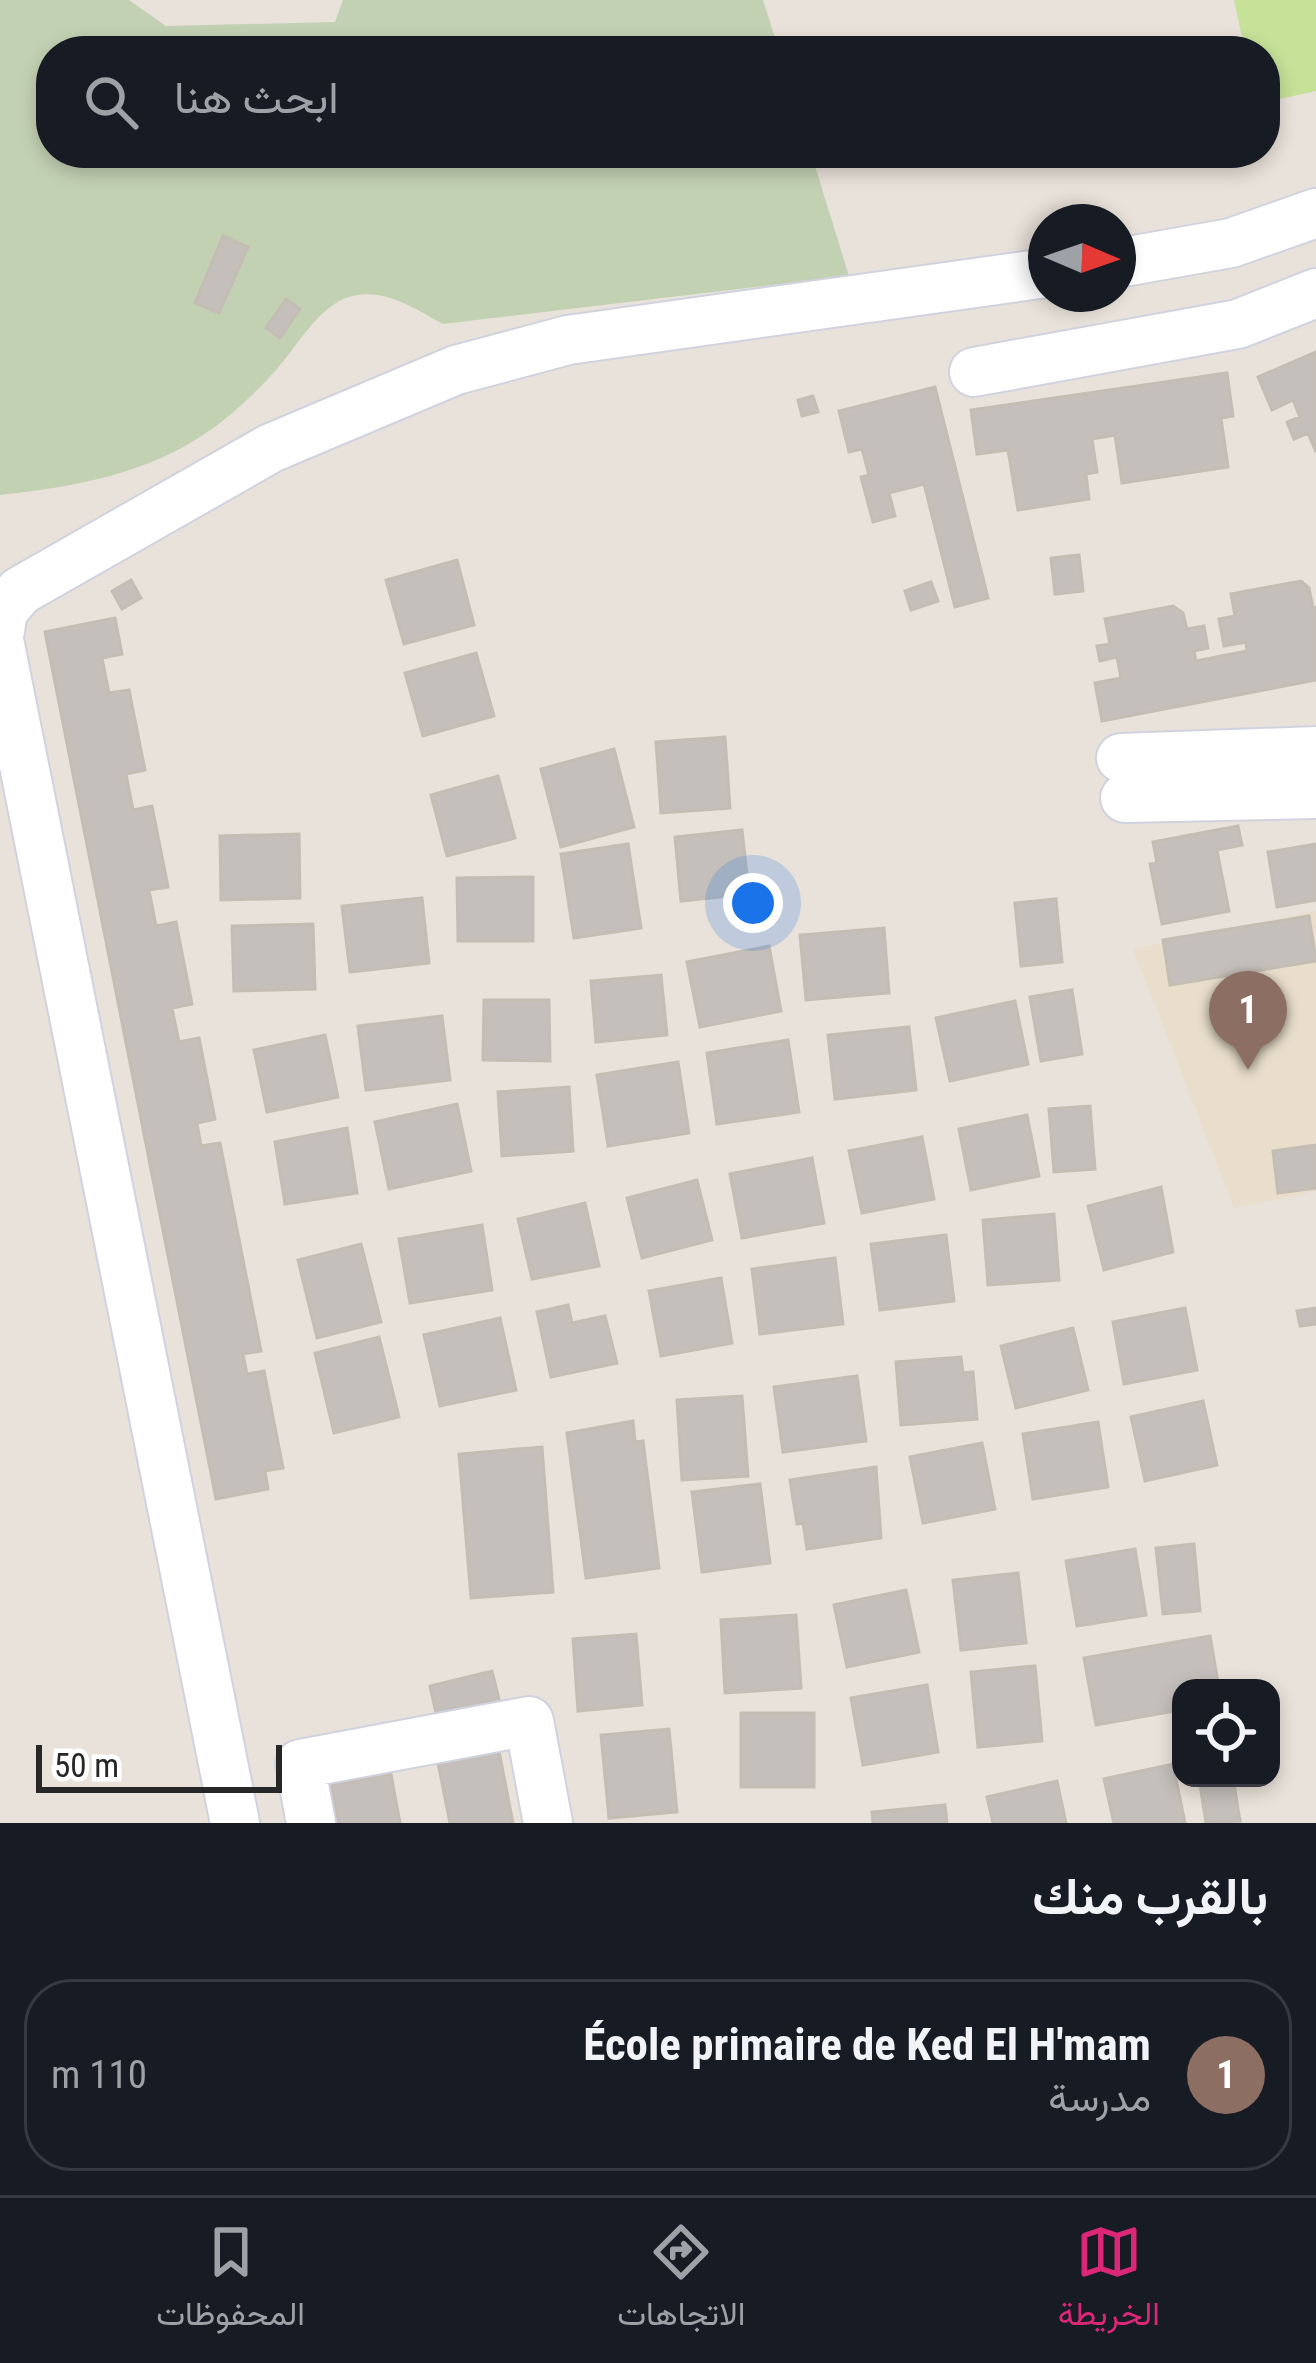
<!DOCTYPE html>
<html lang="ar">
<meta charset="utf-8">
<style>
:root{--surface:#171b24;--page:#242831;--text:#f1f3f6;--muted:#9ea1a6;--line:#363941;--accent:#db2777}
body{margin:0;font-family:"Roboto Condensed",Vazirmatn,sans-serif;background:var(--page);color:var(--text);direction:rtl}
.controls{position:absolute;right:36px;bottom:36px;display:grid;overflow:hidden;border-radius:24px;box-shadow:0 6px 18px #0003}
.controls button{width:108px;height:108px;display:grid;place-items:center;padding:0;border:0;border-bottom:3px solid var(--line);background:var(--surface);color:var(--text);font:60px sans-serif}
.compass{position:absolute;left:1028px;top:204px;width:108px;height:108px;border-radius:50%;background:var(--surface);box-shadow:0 6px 18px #0003;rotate:92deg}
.scale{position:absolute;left:36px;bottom:30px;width:246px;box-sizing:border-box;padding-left:12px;border:6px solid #272727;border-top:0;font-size:33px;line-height:42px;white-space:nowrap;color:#272727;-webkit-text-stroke:9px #fff;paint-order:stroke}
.you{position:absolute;left:753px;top:903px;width:42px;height:42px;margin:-30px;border:9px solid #fff;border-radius:50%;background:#1a73e8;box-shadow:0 0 0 18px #1a73e833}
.badge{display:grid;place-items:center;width:78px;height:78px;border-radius:50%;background:var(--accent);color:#fff;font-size:39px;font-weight:700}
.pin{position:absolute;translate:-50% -99px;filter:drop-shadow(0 3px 6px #0008)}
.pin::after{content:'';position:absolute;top:63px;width:42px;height:36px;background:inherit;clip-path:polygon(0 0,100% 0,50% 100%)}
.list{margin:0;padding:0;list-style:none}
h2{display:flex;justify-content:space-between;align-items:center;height:156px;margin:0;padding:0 48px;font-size:51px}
h2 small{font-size:39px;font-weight:400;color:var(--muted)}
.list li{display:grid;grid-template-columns:78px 1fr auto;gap:36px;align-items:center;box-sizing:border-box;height:192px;margin:0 24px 24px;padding:0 24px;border:3px solid var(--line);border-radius:48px}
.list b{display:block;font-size:45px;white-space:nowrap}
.list p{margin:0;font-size:39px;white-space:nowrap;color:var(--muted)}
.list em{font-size:39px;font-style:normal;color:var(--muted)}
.icon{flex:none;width:66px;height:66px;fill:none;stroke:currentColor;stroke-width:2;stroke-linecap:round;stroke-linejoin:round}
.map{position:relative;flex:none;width:1316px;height:1823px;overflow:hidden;direction:ltr}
.search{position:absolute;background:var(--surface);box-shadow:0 6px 18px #0003;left:36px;right:36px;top:36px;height:132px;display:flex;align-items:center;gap:30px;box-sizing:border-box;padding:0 42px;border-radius:48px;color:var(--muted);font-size:45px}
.sheet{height:372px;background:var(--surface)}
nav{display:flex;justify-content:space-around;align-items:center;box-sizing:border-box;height:168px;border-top:3px solid var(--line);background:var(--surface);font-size:33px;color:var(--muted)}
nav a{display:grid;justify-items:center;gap:6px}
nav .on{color:var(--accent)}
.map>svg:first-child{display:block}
.education{fill:#e9decb}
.cemetery{fill:#c3d1b3}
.pitch{fill:#c6e198}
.building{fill:#c4bfba;stroke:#c4bdb4;stroke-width:3}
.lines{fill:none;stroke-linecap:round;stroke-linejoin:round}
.minor-casing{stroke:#d0d3df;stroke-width:52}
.minor{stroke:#fff;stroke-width:48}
</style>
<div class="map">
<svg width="1316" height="1823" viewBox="0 0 1316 1823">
<rect width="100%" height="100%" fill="#e9e2da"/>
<path class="education" d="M1316,911V1191L1234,1208L1133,949Z"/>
<path class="cemetery" d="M0,0H129L166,26L335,22L343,0H763L779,51H51V153H811L849,276L443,324C417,310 389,290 357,295C322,300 299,344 277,369C258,390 233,415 209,431C148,474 74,487 0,495Z"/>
<path class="pitch" d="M1234,0H1316V91L1265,102V51H1245Z"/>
<path class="building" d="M223,236L248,247L219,313L195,303Z
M286,299L300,309L280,338L266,328Z
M1316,352V452L1308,433L1294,439L1287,422L1300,417L1293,400L1272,410L1258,377Z
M1227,373L1233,416L1221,418L1228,467L1122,483L1115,435L1092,439L1097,472L1086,474L1089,499L1018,510L1008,450L977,454L971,410Z
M935,387L988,598L955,607L924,484L889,493L895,516L873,522L861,477L869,475L862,449L849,452L839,411Z
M813,396L818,412L802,416L798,400Z
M1079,555L1083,591L1055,594L1051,558Z
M457,560L474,625L404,644L386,580Z
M131,580L141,598L122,609L112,591Z
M1301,581L1309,588L1313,608L1316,607V680L1102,721L1095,683L1121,678L1117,657L1100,661L1097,646L1110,644L1105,619L1173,606L1183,613L1187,629L1204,626L1208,648L1194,651L1196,661L1247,651L1246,642L1224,646L1219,619L1235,616L1231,594Z
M931,582L938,601L911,610L905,591Z
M115,618L122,654L102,658L109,693L129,690L145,770L126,774L133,810L152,806L168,887L149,890L156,926L176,922L192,1004L172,1008L179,1042L199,1038L215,1119L197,1123L201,1146L220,1143L261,1351L243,1354L247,1374L264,1371L283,1468L265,1471L268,1489L216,1499L45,632Z
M476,653L494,716L423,736L405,673Z
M725,737L730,808L661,813L656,742Z
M614,749L634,827L561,847L541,769Z
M498,776L515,838L447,856L431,795Z
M1238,826L1242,845L1217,850L1229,911L1162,924L1150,864L1157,863L1153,842Z
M742,830L749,894L681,901L675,837Z
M299,834L300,898L221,900L220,836Z
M628,844L641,928L574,938L561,854Z
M1316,844V900L1277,907L1268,852Z
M533,877V941H458L457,878Z
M422,898L429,963L350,972L342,906Z
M1056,899L1062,962L1021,966L1015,903Z
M1309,916L1316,961L1170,985L1163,940Z
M313,924L315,989L234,991L232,926Z
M884,928L889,993L806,1000L800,935Z
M769,946L781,1011L700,1027L687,962Z
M661,975L667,1035L596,1042L591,981Z
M1072,990L1082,1054L1041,1061L1030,997Z
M484,1000H549L550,1061L483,1060Z
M1015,1001L1028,1064L950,1081L936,1018Z
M442,1016L450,1080L366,1090L358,1026Z
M909,1027L916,1090L835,1099L828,1035Z
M325,1035L338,1097L267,1112L254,1050Z
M788,1040L799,1112L717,1124L707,1053Z
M678,1062L689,1133L608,1146L597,1075Z
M569,1087L573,1151L502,1156L498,1092Z
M457,1104L471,1171L389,1189L375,1122Z
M1090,1106L1095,1169L1054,1172L1049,1109Z
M1027,1115L1039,1176L971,1190L959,1129Z
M347,1128L357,1193L285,1204L275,1142Z
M922,1137L934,1199L862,1213L849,1151Z
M1316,1145V1188L1278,1193L1273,1151Z
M812,1158L824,1223L742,1238L730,1174Z
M697,1180L712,1240L642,1258L627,1198Z
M1161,1187L1173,1252L1104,1270L1088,1206Z
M585,1203L599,1266L532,1279L518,1219Z
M1054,1214L1059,1280L988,1285L983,1220Z
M482,1225L492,1290L410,1303L399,1239Z
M946,1235L954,1301L880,1310L871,1244Z
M361,1244L381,1322L317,1338L298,1260Z
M835,1258L843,1324L760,1334L752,1269Z
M721,1278L732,1343L661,1356L649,1291Z
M568,1305L572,1323L605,1316L617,1363L551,1377L537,1312Z
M1185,1308L1197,1370L1124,1384L1113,1322Z
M1316,1308V1324L1300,1326L1297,1311Z
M500,1318L516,1390L440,1406L424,1335Z
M1073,1328L1088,1390L1016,1408L1001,1346Z
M379,1337L399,1417L334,1433L315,1353Z
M961,1357L963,1373L973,1372L977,1419L901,1425L896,1362Z
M857,1376L866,1441L783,1452L774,1387Z
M742,1396L748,1476L682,1480L677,1400Z
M1203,1401L1217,1465L1145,1481L1131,1417Z
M633,1421L635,1442L643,1441L659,1568L586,1578L567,1433Z
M1098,1422L1108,1487L1033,1499L1023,1434Z
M982,1443L995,1509L923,1523L910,1457Z
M542,1447L553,1592L471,1598L459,1454Z
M876,1467L881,1538L807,1549L803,1523L797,1524L790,1480Z
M760,1484L770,1563L702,1572L692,1492Z
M1194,1544L1200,1611L1163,1614L1156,1548Z
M1135,1549L1146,1615L1077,1626L1066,1561Z
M1018,1573L1026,1643L961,1650L953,1580Z
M906,1590L919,1652L847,1667L834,1605Z
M796,1615L801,1688L725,1693L721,1620Z
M636,1634L642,1705L578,1711L573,1639Z
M1210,1636L1219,1688H1181V1714L1180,1710L1096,1725L1084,1658Z
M1035,1666L1042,1741L978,1747L971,1672Z
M492,1671L499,1699L436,1713L430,1686Z
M927,1685L938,1752L863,1765L851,1698Z
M741,1713H814V1787H741Z
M669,1729L677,1812L609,1818L601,1735Z
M499,1751L513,1823H450L438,1763Z
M1173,1764L1185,1823H1114L1104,1779Z
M391,1774L400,1823H338L331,1785Z
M1199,1778H1233L1240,1821L1206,1823Z
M1057,1781L1066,1823H993L987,1797Z
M945,1805L947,1823H873L872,1812Z"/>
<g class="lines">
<g class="minor-casing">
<path id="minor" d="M1118,263L1231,243L1316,213
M974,372L1238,324L1316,293
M0,631L3,611L20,591L271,448L456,370L568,340L1046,273
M0,645L235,1823
M1121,758L1316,751
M1125,798L1316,794
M311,1823L300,1764L529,1721L548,1823"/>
</g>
<use href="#minor" class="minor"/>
</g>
</svg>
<div class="controls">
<button><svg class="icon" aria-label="locate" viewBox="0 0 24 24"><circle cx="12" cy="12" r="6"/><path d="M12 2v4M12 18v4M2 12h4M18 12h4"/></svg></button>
</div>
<svg class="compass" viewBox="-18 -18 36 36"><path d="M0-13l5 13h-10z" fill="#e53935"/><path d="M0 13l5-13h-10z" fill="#9ea1a6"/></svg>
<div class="scale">50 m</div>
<div class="you"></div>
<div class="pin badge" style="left:1248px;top:1070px;background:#8d6e63">1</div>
<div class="search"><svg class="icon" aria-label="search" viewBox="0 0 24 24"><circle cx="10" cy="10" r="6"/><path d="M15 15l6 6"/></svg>ابحث هنا</div>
</div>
<section class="sheet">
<h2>بالقرب منك<small></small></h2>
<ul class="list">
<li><span class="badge" style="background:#8d6e63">1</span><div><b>École primaire de Ked El H'mam</b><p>مدرسة</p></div><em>110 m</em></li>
</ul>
</section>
<nav>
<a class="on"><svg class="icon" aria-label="map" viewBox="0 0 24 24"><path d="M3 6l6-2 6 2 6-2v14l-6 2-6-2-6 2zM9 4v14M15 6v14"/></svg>الخريطة</a>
<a><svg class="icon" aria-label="directions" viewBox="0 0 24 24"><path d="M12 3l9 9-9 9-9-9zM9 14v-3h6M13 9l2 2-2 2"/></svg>الاتجاهات</a>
<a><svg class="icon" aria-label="saved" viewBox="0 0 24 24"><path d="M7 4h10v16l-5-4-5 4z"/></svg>المحفوظات</a>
</nav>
